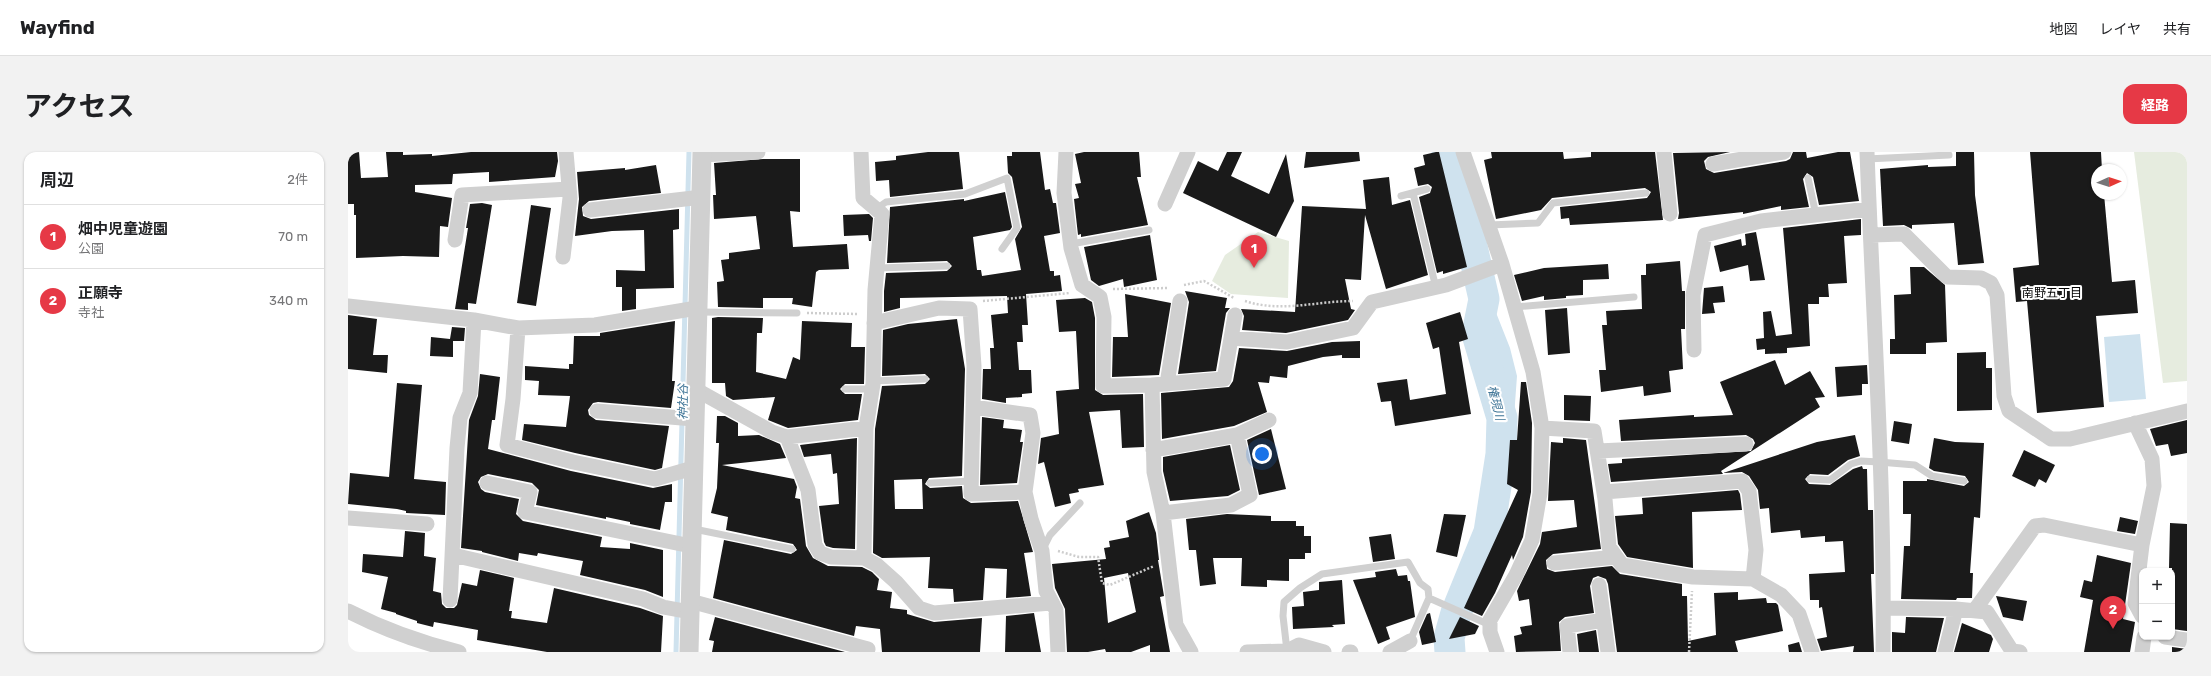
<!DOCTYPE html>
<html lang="ja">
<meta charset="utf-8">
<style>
:root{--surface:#fff;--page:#f2f2f2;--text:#202124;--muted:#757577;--line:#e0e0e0;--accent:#e63946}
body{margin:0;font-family:Rubik,"Noto Sans JP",sans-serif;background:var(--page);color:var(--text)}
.controls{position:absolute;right:12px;bottom:12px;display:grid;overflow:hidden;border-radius:8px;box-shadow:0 1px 3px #0004}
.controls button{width:36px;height:36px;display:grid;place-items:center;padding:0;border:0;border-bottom:1px solid var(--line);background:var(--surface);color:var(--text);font:20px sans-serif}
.compass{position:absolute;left:1743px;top:12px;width:36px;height:36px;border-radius:50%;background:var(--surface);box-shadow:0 1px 3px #0004;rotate:87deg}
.you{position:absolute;left:914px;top:302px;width:14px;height:14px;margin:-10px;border:3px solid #fff;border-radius:50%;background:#1a73e8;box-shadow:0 0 0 6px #1a73e833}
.badge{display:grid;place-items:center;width:26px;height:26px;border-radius:50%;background:var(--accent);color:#fff;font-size:13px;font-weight:700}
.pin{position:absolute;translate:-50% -33px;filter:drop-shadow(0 1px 2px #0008)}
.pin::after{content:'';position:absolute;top:21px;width:14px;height:12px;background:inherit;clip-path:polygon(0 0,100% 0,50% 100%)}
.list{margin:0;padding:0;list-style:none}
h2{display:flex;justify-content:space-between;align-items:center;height:52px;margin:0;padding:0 16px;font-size:17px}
h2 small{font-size:13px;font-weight:400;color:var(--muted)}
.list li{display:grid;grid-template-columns:26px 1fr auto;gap:12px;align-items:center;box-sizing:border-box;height:64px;padding:0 16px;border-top:1px solid var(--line)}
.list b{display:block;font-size:15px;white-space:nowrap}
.list p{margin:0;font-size:13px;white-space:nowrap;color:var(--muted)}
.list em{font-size:13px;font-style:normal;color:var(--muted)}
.map{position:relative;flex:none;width:1839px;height:500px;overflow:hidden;border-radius:12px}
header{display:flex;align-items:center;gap:24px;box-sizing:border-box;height:56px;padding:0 20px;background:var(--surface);border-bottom:1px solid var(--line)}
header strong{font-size:19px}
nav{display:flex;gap:22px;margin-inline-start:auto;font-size:14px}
.intro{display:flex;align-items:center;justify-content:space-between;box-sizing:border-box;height:96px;padding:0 24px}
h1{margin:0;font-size:28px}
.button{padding:10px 18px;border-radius:12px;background:var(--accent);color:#fff;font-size:14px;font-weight:700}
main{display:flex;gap:24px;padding:0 24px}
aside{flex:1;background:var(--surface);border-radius:12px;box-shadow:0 1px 3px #0004}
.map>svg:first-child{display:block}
.green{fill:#e6ecdf}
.water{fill:#cfe2ee}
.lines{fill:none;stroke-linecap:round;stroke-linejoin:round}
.stream{stroke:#cfe2ee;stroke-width:5}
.river{stroke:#cfe2ee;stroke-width:31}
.building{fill:#1a1a1a;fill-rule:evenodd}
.path{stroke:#cdcdcd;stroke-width:2.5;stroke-dasharray:2 2;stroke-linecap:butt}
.service{stroke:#d0d0d0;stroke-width:7}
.minor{stroke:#d0d0d0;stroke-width:15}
.tertiary{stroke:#d0d0d0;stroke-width:19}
.labels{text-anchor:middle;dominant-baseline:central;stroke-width:4;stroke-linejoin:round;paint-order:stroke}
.neighbourhood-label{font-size:12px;fill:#000;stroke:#fff}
.water-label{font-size:12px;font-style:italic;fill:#3f7597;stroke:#fff}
</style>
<header>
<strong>Wayfind</strong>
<nav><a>地図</a><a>レイヤ</a><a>共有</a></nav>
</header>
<div class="intro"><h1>アクセス</h1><a class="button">経路</a></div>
<main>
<aside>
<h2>周辺<small>2件</small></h2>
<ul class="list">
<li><span class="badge">1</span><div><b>畑中児童遊園</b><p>公園</p></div><em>70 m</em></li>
<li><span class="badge">2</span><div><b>正願寺</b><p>寺社</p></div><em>340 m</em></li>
</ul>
</aside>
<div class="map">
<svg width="1839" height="500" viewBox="0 0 1839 500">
<rect width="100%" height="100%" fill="#fff"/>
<path class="green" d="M1786,0H1839V229L1815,231Z
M910,80L941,89L940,146L883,142L864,129L877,103Z"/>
<path class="water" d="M1145,153L1162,196L1169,224L1166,265L1149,270L1124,174L1130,155Z
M1792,182L1798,247L1761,250L1756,185Z"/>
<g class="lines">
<path class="stream" d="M328,500L341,0"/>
<path class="river" d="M1099,0L1118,68L1136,147L1129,182L1154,266L1153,302L1141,380L1108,461L1101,486L1102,500"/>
</g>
<path class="building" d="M0,0H11L13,26L40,25L38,0H55V3L84,2V4L123,0H209L210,9L207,25L141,30V20L105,22L104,32L67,33V40L104,46L100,75L92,74L91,105L55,104L8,106V63H6V52H0Z
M580,0H611L615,37L542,45L541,28L528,29L527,10L548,8V4Z
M664,0H692L697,38L702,37L705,51H708L712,81L696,84L702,119H706V124L712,123L714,139L678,142L680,173H674L675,190H669L671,218H683L684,241L674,242V245L658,246V251L634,247L635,217H643L642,196H646L643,163L660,161L659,144L552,146V156L536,160V139L538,121L599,119L604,114L599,109L539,111L542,55L616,47V49L657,40L664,75L662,78L625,85L629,118H633L634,124L673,118L667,87L674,75L664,25L660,21L659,4H664Z
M736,0H791L793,25H789L800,73L733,85V82L730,83L726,47L731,46L727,32L733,31L727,2Z
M879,0H894L883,24L921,42L938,2L946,49L928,85L835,41L850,9L870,19Z
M958,0H1011L1012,9L956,16Z
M1088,0H1091L1119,115L1095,122V119L1089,121L1071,45L1082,41L1084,35L1080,32L1070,34L1066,16L1077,13L1075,3Z
M1143,0H1215L1216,7L1243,5V0H1307L1315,68L1222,73L1221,66L1213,67L1212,55L1299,46L1303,40L1297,36L1204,46L1193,58L1148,67L1136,8L1144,6Z
M1382,0L1360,5L1356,9L1358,17L1366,21L1438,9L1442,7L1445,0H1458L1459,6L1490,0H1502L1511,49L1471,53L1465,25L1459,21L1455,27L1461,55L1433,58V54L1395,62V60L1330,67L1331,61L1325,1Z
M1608,0H1626L1627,43L1636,111L1610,113L1606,71L1564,73V77L1556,73L1535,74L1532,17L1580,13V15L1608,14Z
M1682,0H1753L1754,18H1749V42H1756L1764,130L1787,128L1790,161L1748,164L1756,255L1689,261L1679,149L1668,150L1665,116L1691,113Z
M415,7H452V60L442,59L445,95L499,92L501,117L471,118L468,120L464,155L444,152L445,146H415V156L370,155L369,130L376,129L373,108L381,107V101L412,97L408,64L366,67L365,43H368L366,11Z
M308,13L313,41L241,49L234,55L235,64L243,67L331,57V77L325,78L326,136L288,137V157L274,159V135H268V118L297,119L296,78L264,79L227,84L231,47L229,20L277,16V18Z
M1041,25L1044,53L1062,48L1080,123L1038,137L1017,63L1013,128L997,127L1003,157L1007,158L1000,168L938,181L894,178L896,164L893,157L947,160L954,54L1018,57L1015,28Z
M134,51L144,53L128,152L120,151V158L107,157L120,76H118L122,52Z
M183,53L203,56L188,154L169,151Z
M521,62L525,66L523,89H521L520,83L496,84L495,63Z
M1513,67V83L1496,84L1499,131L1480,132L1481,145H1471V152H1460L1462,194L1439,196V201L1417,202V197L1409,198L1408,187L1416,186L1415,160L1423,159L1428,184L1444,182L1435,76Z
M1408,80L1417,128L1402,129L1400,113L1372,120L1366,94L1393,87L1394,94L1398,93L1397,82Z
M802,83L809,128L776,135L775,127L751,134L743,128L736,95Z
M1332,109L1334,139H1337V177H1333L1335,217L1321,219L1323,240L1296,244L1295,234L1253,240L1251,218H1258L1254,173H1259L1258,159L1294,157L1293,123H1298V112Z
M1260,112L1261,127L1235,128V143L1218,144V146L1196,148V144L1174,149L1166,123L1196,116Z
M1562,115H1576L1597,133L1599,190L1578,191V202H1542V187H1547L1546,143L1563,142Z
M1375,134L1377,150L1365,151L1367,161L1354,162L1356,136Z
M837,139L879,146L877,156H882L878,161L868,219L830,222L841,150Z
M777,142L823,151L811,223L764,225L765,185H780Z
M737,146L744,150L747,166V238L755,243L795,242L796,295L774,296L772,258L741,260L756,333L730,337L731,340L721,342L723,351L707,355L696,310L690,312L693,286L711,282L708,239L731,237L728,179L711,180L708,148Z
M1219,156L1222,201L1200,203L1197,158Z
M1112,160L1120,187L1111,190L1123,262L1047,274L1043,249L1033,250L1029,231L1059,227L1062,248L1098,242L1091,195L1085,197L1078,171Z
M0,163L29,167L25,203H40L39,221L0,217Z
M370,165L415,166L414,181H409L408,220L438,227L445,205L452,208L454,169L504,171L503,195H517L516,232H497L492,237L497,242H514L510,268L440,276L420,268L427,245L385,248L378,244L377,231H364V166Z
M609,167L617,217L614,324L581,326L577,332L582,336L614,334L615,346L623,351L670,349L685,400L676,401L683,444L658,446L659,417L637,416L635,448L606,450L605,437L580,436L582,405L534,406L525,401L527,277L534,234L577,232L582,227L577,222L534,224L535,178L560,172ZM574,327L575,357H547L546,328Z
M327,169L324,229H327L323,256L250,250L245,251L240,258L241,263L248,268L321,274L314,316L307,318L227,301L174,288L176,272L218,275L222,244L190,243L191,229L177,228V214L221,217V212H225L226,184H252V181Z
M104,175L117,176L116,189H105V205L82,204L83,185L102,187Z
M1012,189V206H994V203L975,205L940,214L939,226L922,224L921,231L910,230L919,260L886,274L814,287L813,241L881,235L885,229L891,196L939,199L984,190Z
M1638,200V216H1644V258L1609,259V201Z
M1427,208L1437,233L1462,219L1477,245L1467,246L1472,255L1373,319L1375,322L1263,330L1260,312L1274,311V307L1403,299L1407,291L1405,287L1398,283L1273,289L1271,268L1346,263V265L1385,263L1372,230Z
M1519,213L1520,232H1514V243L1489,245L1487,215Z
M132,222L152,225L147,268H144L140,297L223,319L305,336L324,332V350H317L312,378L282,372V370L258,365V367L188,353L191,338L184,331L140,322L133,325L130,330L133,337L137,340L171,347L168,362L175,369L254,385L252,395L282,397V391L315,398V445L297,438L232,423L235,409L190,401L189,404L171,401L170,409L134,400V399L113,396L121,268L130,244Z
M1173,230H1178L1184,271L1183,340L1175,385L1165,408L1164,403L1147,441L1134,464L1116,456L1170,338L1159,332L1162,288H1169Z
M49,231L74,233L66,327L98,330L97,363L58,361V359L49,357L0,352L2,321L41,325Z
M1216,243L1243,244L1242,269L1216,268Z
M369,264H377L390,271V284L411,283L432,292L438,306L374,313L446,327L449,335L447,346L452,347L458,394L465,406L480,414L514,415L524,420L531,427L529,438L544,440L542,456L559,458V462L586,470L634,466L632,500H534L532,477L508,474L506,484L365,446L376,388L443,402L449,398L445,392L378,378L380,365L363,361L369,336L371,291H368Z
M634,265L656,268L655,276L674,278L672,290H675L669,331L632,333Z
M1839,268V301L1823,304L1820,292L1808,294L1802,277Z
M1546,269L1564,272L1561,292L1543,289Z
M923,277L938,337L911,343L899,288Z
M1507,283L1512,304L1500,308L1480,323L1462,322L1457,327L1461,332L1482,333L1505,317L1514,314L1515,317H1519L1520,358H1525L1526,422H1523L1526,500H1505L1506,494L1473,499L1469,487L1479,485L1474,455L1471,456V448H1462L1461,422L1497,420L1495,389L1477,390V384L1453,386L1452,378L1423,381L1421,356L1412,357L1410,338L1401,324L1394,320L1375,321L1469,290Z
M509,286L507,397L485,396L478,394L476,390L471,354L491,352L489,321L485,322L483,302L456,305L452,293Z
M1215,286L1238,288L1253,397L1205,402L1198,408L1199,417L1207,420L1264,414L1272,422L1334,432V444H1339L1340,489L1368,483L1366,441L1390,440V448L1418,446L1419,451H1428L1430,453L1435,479L1387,489L1390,500H1269L1260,432L1258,427L1250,424L1245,426L1242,434L1246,461L1217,465L1211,470L1213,499L1168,500L1166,484L1174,482L1172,475L1184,473L1181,447L1171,449L1169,439L1192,392L1194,380L1229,375L1226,348L1200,349L1203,290L1215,291Z
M1586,286L1607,290L1636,291L1632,366L1626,365L1622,421H1625L1624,446H1609L1608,448L1553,447L1556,394H1562L1563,362H1555V329H1579V327L1616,334L1621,330L1617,324L1586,319L1581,316Z
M882,293L892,338L880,344L822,349L815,319V305Z
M1676,298L1707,313L1698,331L1691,327L1687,335L1664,324Z
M1390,338L1392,342L1394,358L1344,360L1345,416L1279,405L1270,392L1267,364L1295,362L1294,346Z
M801,360L808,381L811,408H810L816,444L812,445L822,500H802V493L783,500H758L757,497L740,500H719L717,457L707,436L704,412L758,407L756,396L762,395L761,389L781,385L778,369ZM780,421L788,460L760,471L756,426Z
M879,362L923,364V369H948V374H956V384H963V401H957V407H941V429L919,428V435L893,434L894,406H865L868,432L852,434L848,398H841L838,367Z
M1096,362L1118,363L1109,405L1088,400Z
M1772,365L1790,369L1787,382L1769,379Z
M1822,371L1839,372V479L1824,477L1827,456H1824V416H1821Z
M57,379L77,381L76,404L88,406L85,439L93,441L94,452L98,456H106L109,453L114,431L129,434L132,418L166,426L161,459H164L163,466L199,471L206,436L292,456L315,464L313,500H199L129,488L130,478L86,470L85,475L69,471V469L48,462V461L33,457L40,425L14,420L15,402L55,405Z
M1043,382L1047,407L1025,410L1021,385Z
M1749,403L1783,411L1775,467L1787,470L1782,500H1736L1745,448L1732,445L1736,428L1744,430Z
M1048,417L1050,424L1059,423L1060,429H1062L1067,465L1038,475L1042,487L1030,492L1005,428L1028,425L1027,420Z
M994,428L997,472L984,473L986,475L945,477L944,455L956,454L955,440L971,438V430Z
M1648,444L1679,449L1675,469L1655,465Z
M686,461L693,500H657L658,464Z
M1082,461L1088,490L1074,493L1071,480L1079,462Z
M367,465L497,500H364L366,489L361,488Z
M1112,465L1131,474L1127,482L1101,487Z
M1558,465L1596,466L1588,500H1544V480L1557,481Z
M1614,471L1643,483L1645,487L1641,500H1606Z
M1248,478L1251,500H1231L1229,482Z
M1451,490L1454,500H1441L1440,493Z
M1824,495L1839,497V500H1824Z"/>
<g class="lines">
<path class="path" d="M836,133L856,129L886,146
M765,137L821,136
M635,149L722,141
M897,149C933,161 968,149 1005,149
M459,161L510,162
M710,399L731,405H750L754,431L762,433L806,414
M1341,500L1344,439"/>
<path class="service" d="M1519,7L1601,3
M1460,26L1468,63
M1065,41L1088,136
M1053,44L1079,37
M528,57L538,50L617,42L659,26L669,76L654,97
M1141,73L1190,71L1205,51L1298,41
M723,92L801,78
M529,116L599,114
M1167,155L1286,145
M351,160L449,161
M525,229L577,227
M497,237H524
M1462,327L1482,328L1503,312L1513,309L1531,310L1567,313L1584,324L1616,329
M582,331L623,329
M346,377L444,397
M695,397L702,383L732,351
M1081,446L1142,473
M939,499L935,464L936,450L952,436L974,422L1060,410L1072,431L1080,437L1081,446L1062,489"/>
<path class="minor" d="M513,0L515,46L534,62L527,138L525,232L518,276L516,406
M718,0L716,41L723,96L734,133L752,145L756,165L755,234L804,233L806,320L815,361L828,473L843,500
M1115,0L1154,112L1185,220L1194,276L1192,341L1184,388L1168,423L1142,468V480L1149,500
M1316,0L1322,62
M1519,0C1525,166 1537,334 1535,500
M354,3L410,0
M1365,12L1436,0
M817,52L840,0
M242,58L354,45
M1523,83L1556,82L1599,125L1633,126L1643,131L1649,143L1656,244L1661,259L1703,287H1722L1839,259
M107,88L114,43L221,37
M215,105L222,46L218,0
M0,154L126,168L170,176L247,173L349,156
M526,171L591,156L622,157L626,214L623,342L677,340
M170,176L165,247L159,293L225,310L307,327L345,316
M883,186L939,190L1005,176L1024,150L1098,133L1154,112
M1346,198L1345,143L1357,83L1413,69L1521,57
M819,232L832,149
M804,233L876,227L887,163
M347,237L424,280L439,285L460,338L467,393L472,401L483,405L516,406L529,413L548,430L571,456L586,461L703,451
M625,255L682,263L685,281L677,340L683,367L694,399L698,439L708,458L710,500
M249,259L346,267
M1787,271L1804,307L1806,334L1794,393L1787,451L1794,464
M1194,276L1246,279L1257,347L1261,395L1274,413L1345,425L1405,427L1433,443L1451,462L1464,500
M439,285L518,276
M805,298L889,283L921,268
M1250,299L1398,292
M139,331L182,340L177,360L343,394
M1256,340L1394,329L1401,339L1408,398L1405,427
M815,361L883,353L902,343L889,283
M0,366L79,372
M105,403L295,447L315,455L342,460
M1206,411L1268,405
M1251,433L1260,500
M102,448L109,296L112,266L122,241L126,168
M342,449L520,497
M1536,456L1608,457L1639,460L1664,499L1672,500
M0,459C37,478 70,490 111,500
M1626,459L1687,374L1696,373L1794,393
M1817,485L1839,488
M899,500L939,499L951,493L976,500
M1001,500H1003
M1042,500L1062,489
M1222,500L1219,474L1256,468
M1597,500L1608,457
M1794,500L1796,485"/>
<path class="tertiary" d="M341,500L354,0"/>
</g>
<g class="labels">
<g class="neighbourhood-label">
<text x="1704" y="141">南野五丁目</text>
</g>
<g class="water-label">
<text transform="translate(335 250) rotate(-89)">神社谷</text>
<text transform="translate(1148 251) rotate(76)">権現川</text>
</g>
</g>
</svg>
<div class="controls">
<button>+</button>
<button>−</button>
</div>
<svg class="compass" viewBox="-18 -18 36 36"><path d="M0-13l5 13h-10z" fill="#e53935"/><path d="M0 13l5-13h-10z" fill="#757577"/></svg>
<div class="you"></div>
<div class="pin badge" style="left:906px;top:116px">1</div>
<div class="pin badge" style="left:1765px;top:477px">2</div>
</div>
</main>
